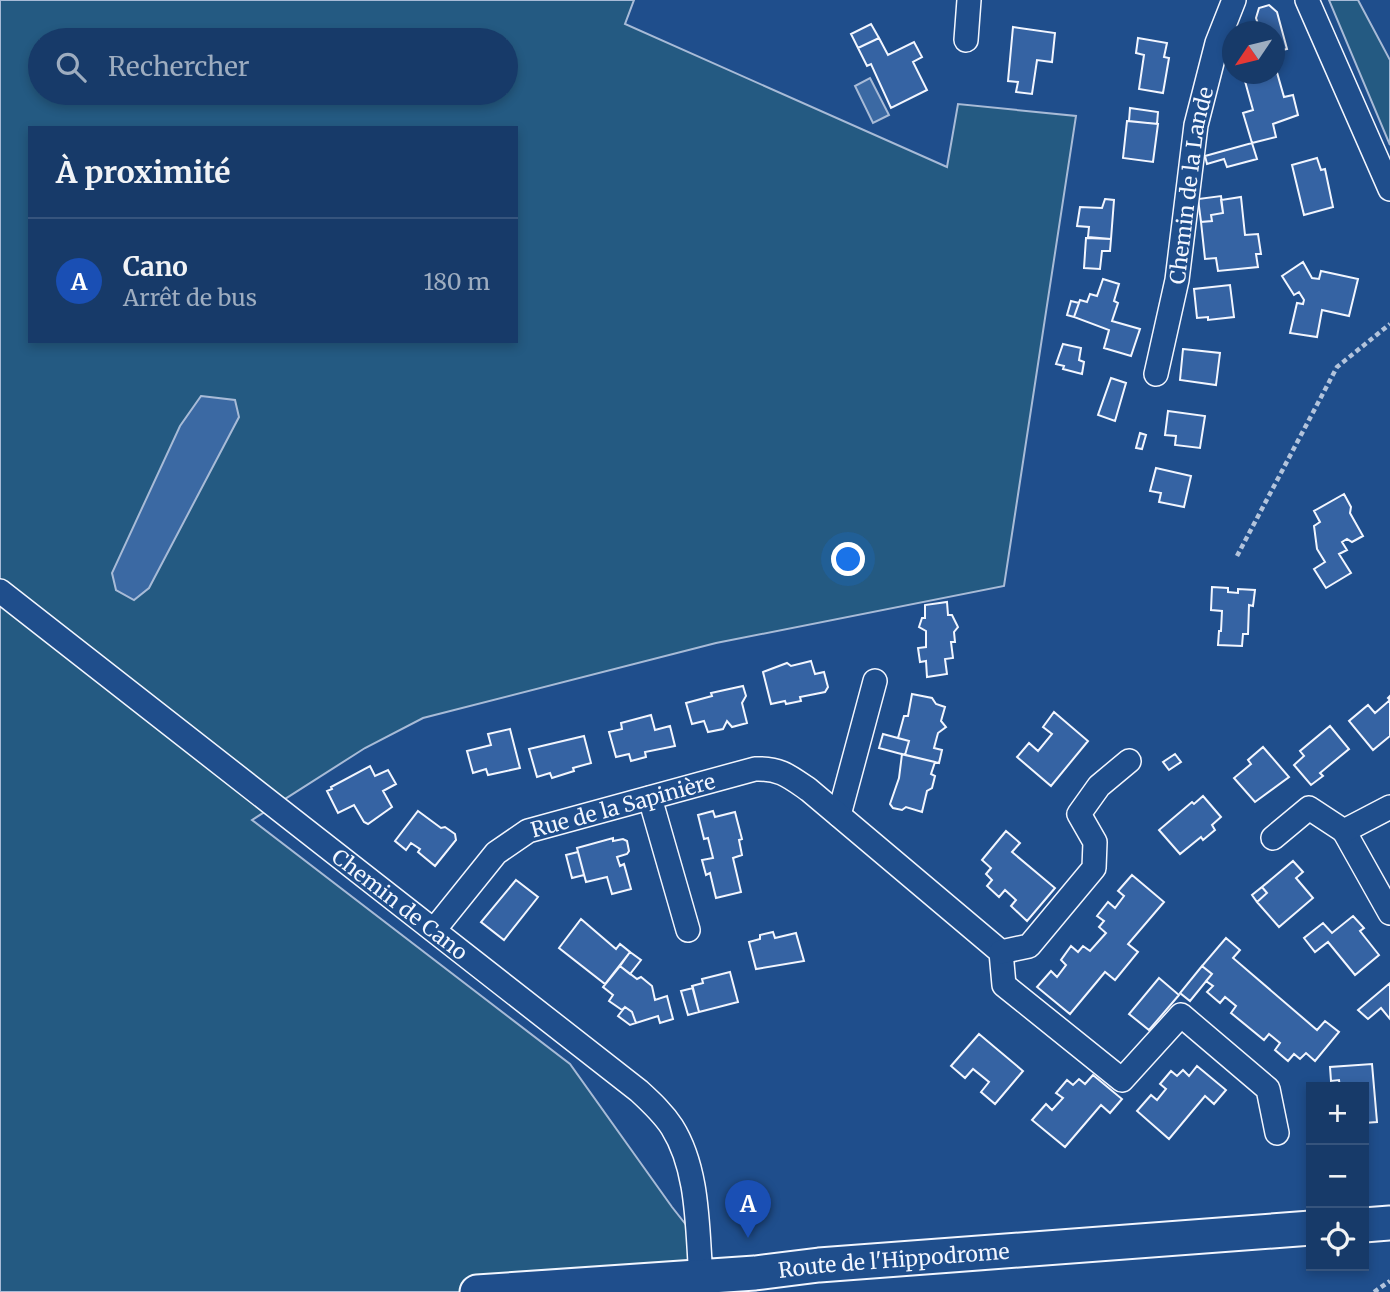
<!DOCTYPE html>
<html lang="fr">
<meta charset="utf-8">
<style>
:root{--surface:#173a69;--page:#20416f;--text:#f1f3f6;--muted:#9eadc0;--line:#36547d;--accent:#8c9099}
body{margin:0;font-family:Merriweather,serif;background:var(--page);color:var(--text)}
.controls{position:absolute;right:21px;bottom:21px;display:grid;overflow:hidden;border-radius:0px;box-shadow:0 4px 10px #0003}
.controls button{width:63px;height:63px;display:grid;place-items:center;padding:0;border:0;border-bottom:2px solid var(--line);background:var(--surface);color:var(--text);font:35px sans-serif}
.compass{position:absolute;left:1222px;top:21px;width:63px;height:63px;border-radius:50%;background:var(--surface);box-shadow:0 4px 10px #0003;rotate:235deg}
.you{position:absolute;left:849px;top:560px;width:24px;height:24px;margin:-18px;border:5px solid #fff;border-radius:50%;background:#1a73e8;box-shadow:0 0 0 10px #1a73e833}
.badge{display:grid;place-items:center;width:46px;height:46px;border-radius:50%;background:var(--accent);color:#fff;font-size:23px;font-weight:700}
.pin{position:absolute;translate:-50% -58px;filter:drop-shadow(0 2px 4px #0008)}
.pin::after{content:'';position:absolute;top:37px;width:24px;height:21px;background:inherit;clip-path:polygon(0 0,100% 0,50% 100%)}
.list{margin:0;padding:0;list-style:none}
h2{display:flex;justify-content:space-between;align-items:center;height:91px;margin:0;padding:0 28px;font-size:30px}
h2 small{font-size:23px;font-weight:400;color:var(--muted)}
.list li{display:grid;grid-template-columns:46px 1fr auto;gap:21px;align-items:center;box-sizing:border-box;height:126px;padding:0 28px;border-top:2px solid var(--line)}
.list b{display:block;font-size:26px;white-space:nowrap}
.list p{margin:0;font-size:23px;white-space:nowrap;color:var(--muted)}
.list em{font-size:23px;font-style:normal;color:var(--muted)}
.icon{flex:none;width:38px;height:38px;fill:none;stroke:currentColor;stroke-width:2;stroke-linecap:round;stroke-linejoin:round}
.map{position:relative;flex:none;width:1390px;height:1292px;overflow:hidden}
.search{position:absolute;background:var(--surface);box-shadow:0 4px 10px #0003;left:28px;top:28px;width:490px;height:77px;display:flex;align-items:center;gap:18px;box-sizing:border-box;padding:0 24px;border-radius:38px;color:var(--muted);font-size:26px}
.panel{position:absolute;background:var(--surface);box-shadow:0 4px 10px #0003;left:28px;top:126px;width:490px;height:217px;border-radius:0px}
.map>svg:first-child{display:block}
.green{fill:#245a82;stroke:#a8bbd7;stroke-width:2;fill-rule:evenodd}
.water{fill:#3b69a3;stroke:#a8bbd7;stroke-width:2}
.building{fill:#3563a3;stroke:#f2f6ff;stroke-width:2}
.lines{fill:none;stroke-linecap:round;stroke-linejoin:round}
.minor-casing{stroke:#f2f6ff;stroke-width:26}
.secondary-casing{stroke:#f2f6ff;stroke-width:37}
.path{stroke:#b3c4dc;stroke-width:4.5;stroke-dasharray:5 3.5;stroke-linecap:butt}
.minor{stroke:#1f4e8c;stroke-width:23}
.secondary{stroke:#1f4e8c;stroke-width:33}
.labels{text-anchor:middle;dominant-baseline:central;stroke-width:5;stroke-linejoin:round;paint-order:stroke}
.street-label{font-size:21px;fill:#f2f6ff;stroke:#1f4e8c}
</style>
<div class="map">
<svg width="1390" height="1292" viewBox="0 0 1390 1292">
<rect width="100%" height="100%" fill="#1f4e8c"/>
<path class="green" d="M0,0H634L625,24L947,167L958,104L1076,116L1004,586L716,643L423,718L365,748L252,820L570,1064L672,1207L739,1292H0ZM40,40H506V93H40ZM30,128H516V341H30Z
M1329,0H1358L1390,60V145Z"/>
<path class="water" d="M870,78L889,115L873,123L855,86Z
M201,396L235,400L239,417L149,588L134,600L116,590L112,573L180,426Z"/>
<path class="building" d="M1269,5L1277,12L1287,49L1274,52V32L1249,30L1259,27L1256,18L1259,8Z
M871,24L879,38L858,48L851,34Z
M1013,27L1055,33L1052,62L1037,60L1032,94L1016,92L1018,82L1008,81Z
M879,38L888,55L914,42L922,57L913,62L927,90L891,108L871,64L867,66L858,48Z
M1138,38L1167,43L1164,57L1169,58L1163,93L1139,89L1144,55L1136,53Z
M1274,62L1284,97L1293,95L1298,115L1273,124L1276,137L1252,143L1243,113L1253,110L1243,74H1274Z
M1130,108L1158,112L1157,124L1129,121Z
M1127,121L1158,124L1153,162L1123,158Z
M1252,143L1257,159L1227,167L1224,159L1207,164L1205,156Z
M1317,158L1321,170L1325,169L1333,207L1304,215L1292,165Z
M1221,196L1223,213L1211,215L1212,221L1201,222L1198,199Z
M1241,197L1245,235L1258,234L1261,254H1256L1258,267L1218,271L1216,258L1205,259L1201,222L1212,221L1211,215L1223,213L1221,200Z
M1105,199L1114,200L1111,239L1088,237L1089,227L1077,226L1080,207L1102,208Z
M1086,238L1111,239L1110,251H1102L1100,269L1084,268Z
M1303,262L1312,278L1319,279L1321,271L1358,279L1349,316L1322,310L1317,337L1290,333L1297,303L1303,304L1304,300L1299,292L1294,295L1282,276Z
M1103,279L1119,284L1114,301L1118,303L1112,321L1140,329L1131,356L1104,348L1109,330L1074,317L1080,300L1087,302L1090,294L1097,296Z
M1230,285L1234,317L1208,320V317L1197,318L1194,289Z
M1071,301L1079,303L1074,317L1067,315Z
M1063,344L1081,348L1079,360L1084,362L1082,374L1063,369L1064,366L1056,364Z
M1183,349L1220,353L1216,385L1180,380Z
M1111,378L1126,383L1115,421L1098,415Z
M1168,411L1205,416L1200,448L1175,445L1176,436L1165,435Z
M1140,433L1146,435L1142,449L1136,448Z
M1156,468L1191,476L1184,507L1159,502L1161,493L1150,491Z
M1344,494L1351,507L1350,513L1363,536L1352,542L1347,539L1342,542L1347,550L1339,554L1351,573L1326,588L1314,569L1325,562L1317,549L1314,526L1320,522L1314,511Z
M1212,587L1228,588V592L1238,593V589L1255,590L1253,606L1249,605L1248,634H1243L1242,646L1218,645L1219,631H1221L1222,611L1211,610Z
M947,602L948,615H952L958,627L954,632L955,642H951L953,658L945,659L947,674L927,677L926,661L920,662L918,648L926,647V631L919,627L922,618H925V605Z
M811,661L815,674L824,672L828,687L825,692L800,697L801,701L786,704L785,701L771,704L763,672L787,663L791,666Z
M743,686L746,696L742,703L747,723L732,727L727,721L723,729L708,732L704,721L692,724L686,703L712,696L711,693Z
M912,694L932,698L936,704L945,707L941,721L946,727L938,733L934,748L942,750L939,763L905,755L909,741L898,738L904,716H908Z
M1390,696V736L1373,750L1349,721L1368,705L1375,713L1390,700L1388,698Z
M1054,712L1088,741L1051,786L1017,757L1029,743L1038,751L1052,734L1043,727Z
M651,715L655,730L670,726L675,746L645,752L646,757L631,761L629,754L616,757L609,732L622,729L621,723Z
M1330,726L1349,749L1320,773L1323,776L1311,785L1294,765L1304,756L1300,751Z
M510,729L520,768L488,775L486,769L473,773L467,751L491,745L488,734Z
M883,734L909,741L905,755L879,748Z
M584,736L591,763L573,768L574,771L552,778L550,773L537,777L529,749Z
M1263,747L1289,777L1255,802L1234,778L1251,764L1248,760Z
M902,754L935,762L931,774L935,776L932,788L927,791L922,812L906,807L902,810L893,808L890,804L899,778Z
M1175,754L1181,762L1169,770L1163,762Z
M370,766L375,776L388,770L396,784L383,791L392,807L368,824L364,822L354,805L338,813L327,791L332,789L331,787Z
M1203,796L1221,817L1212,825L1215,830L1203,840L1201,837L1180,854L1159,830L1192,802L1194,804Z
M418,811L441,828L445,827L455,834L456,840L435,866L418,852L420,849L411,843L406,850L395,841Z
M713,811L715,817L735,812L742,839L739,840L742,855L733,858L741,892L716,898L710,873L706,875L702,860L713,858L708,838L704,839L698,815Z
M1006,831L1020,843L1012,852L1055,888L1027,921L1011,906L1016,900L1005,890L999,897L987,886L992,880L986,874L991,868L982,860Z
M613,838V841L623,839L627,841L629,851L627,854L617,857L620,866L624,864L631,889L612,894L607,877L586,882L577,848Z
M578,852L584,875L572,878L566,855Z
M1293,861L1303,872L1296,878L1313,898L1279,927L1257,902L1267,893L1262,887Z
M1132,875L1164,902L1128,944L1138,952L1115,980L1105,972L1070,1014L1037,987L1051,971L1057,977L1066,965L1061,960L1071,946L1078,952L1083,946L1090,951L1106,933L1099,927L1104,921L1097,916L1108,902L1115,908L1124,896L1118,891Z
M516,880L538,897L504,940L481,922Z
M1262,887L1267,893L1257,902L1252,895Z
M1353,916L1364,928L1360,931L1379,955L1355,975L1328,942L1315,952L1304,938L1323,923L1332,933Z
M581,919L616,949L620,944L630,952L605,984L559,948Z
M773,932L775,938L796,933L804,961L756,969L749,942L760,939V935Z
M1226,938L1240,950L1233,958L1317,1030L1325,1021L1339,1032L1315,1061L1306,1053L1300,1059L1294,1054L1288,1061L1275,1050L1280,1043L1269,1034L1264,1040L1231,1013L1236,1006L1225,997L1220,1003L1207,992L1213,986L1206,981L1212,974L1202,966Z
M630,952L641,960L630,974L620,966Z
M620,966L637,979L641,977L652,986L655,1000L667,996L673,1019L660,1023L658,1016L636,1023L632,1012L625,1007L622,1010L609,1001L613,995L603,987Z
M1202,966L1212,974L1190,1001L1180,993Z
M730,972L738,1002L699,1012L692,986L703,983L702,979Z
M1159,978L1179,995L1149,1030L1129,1014Z
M1390,983V1019L1381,1008L1368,1019L1358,1010Z
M693,988L699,1012L688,1015L681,991Z
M625,1007L632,1012L636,1023L630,1025L618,1016Z
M979,1034L1023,1071L995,1104L981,1092L989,1082L973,1069L965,1078L951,1066Z
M1372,1064L1377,1122L1364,1123V1087H1337H1340L1339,1080L1331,1081L1330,1067Z
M1197,1066L1226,1090L1214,1104L1205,1096L1169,1139L1137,1111L1151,1095L1157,1100L1166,1089L1160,1084L1171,1071L1177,1076L1183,1070L1189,1076Z
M1093,1075L1122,1099L1110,1113L1101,1105L1065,1147L1032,1120L1046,1104L1052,1110L1063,1098L1056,1093L1067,1080L1073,1085L1079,1079L1085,1084Z"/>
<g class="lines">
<g class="minor-casing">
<g id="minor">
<path d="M1307,0L1390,189"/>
<path d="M966,40L969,0"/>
<path id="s1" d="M1156,374L1177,280L1196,125L1217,43L1234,0"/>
<path id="s2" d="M0,591L639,1091C651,1102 663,1113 672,1127C699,1170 697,1228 701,1277"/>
<path d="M650,798L688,930"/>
<path d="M839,815L875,681"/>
<path d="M1344,831L1390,913"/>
<path d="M1273,838L1309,808L1344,831L1390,807"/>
<path id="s3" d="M434,930L496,853L528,831L755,769C780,768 789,776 809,790L1001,952L1004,985L1122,1080L1181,1015L1268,1089L1277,1133"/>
<path d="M1001,952L1029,946L1094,868L1095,842L1079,814L1099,786L1129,761"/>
</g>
</g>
<g class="secondary-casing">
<g id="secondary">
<path d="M1364,1225L1390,1223"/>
<path id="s4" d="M477,1292L755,1273L819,1265L1311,1228"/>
</g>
</g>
<path class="path" d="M1237,556L1337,367L1390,324
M1374,1292L1390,1281"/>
<use href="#minor" class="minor"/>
<use href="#secondary" class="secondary"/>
</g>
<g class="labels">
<g class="street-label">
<text stroke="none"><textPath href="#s1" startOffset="192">Chemin de la Lande</textPath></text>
<text stroke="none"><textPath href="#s3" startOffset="236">Rue de la Sapinière</textPath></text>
<text stroke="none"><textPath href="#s2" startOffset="508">Chemin de Cano</textPath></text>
<text stroke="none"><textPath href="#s4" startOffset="418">Route de l'Hippodrome</textPath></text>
</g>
</g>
</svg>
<div class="controls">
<button>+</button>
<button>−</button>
<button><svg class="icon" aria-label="locate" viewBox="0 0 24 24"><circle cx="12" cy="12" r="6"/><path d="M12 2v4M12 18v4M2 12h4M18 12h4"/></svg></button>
</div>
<svg class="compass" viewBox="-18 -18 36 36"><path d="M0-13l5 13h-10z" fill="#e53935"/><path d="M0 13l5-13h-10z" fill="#9eadc0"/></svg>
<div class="you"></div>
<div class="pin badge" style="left:748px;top:1238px;background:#1a4fb4">A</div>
<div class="search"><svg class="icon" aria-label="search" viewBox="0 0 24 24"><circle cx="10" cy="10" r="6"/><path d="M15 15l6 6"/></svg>Rechercher</div>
<section class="panel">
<h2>À proximité<small></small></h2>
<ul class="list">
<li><span class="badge" style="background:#1a4fb4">A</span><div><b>Cano</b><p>Arrêt de bus</p></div><em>180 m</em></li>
</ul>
</section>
</div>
